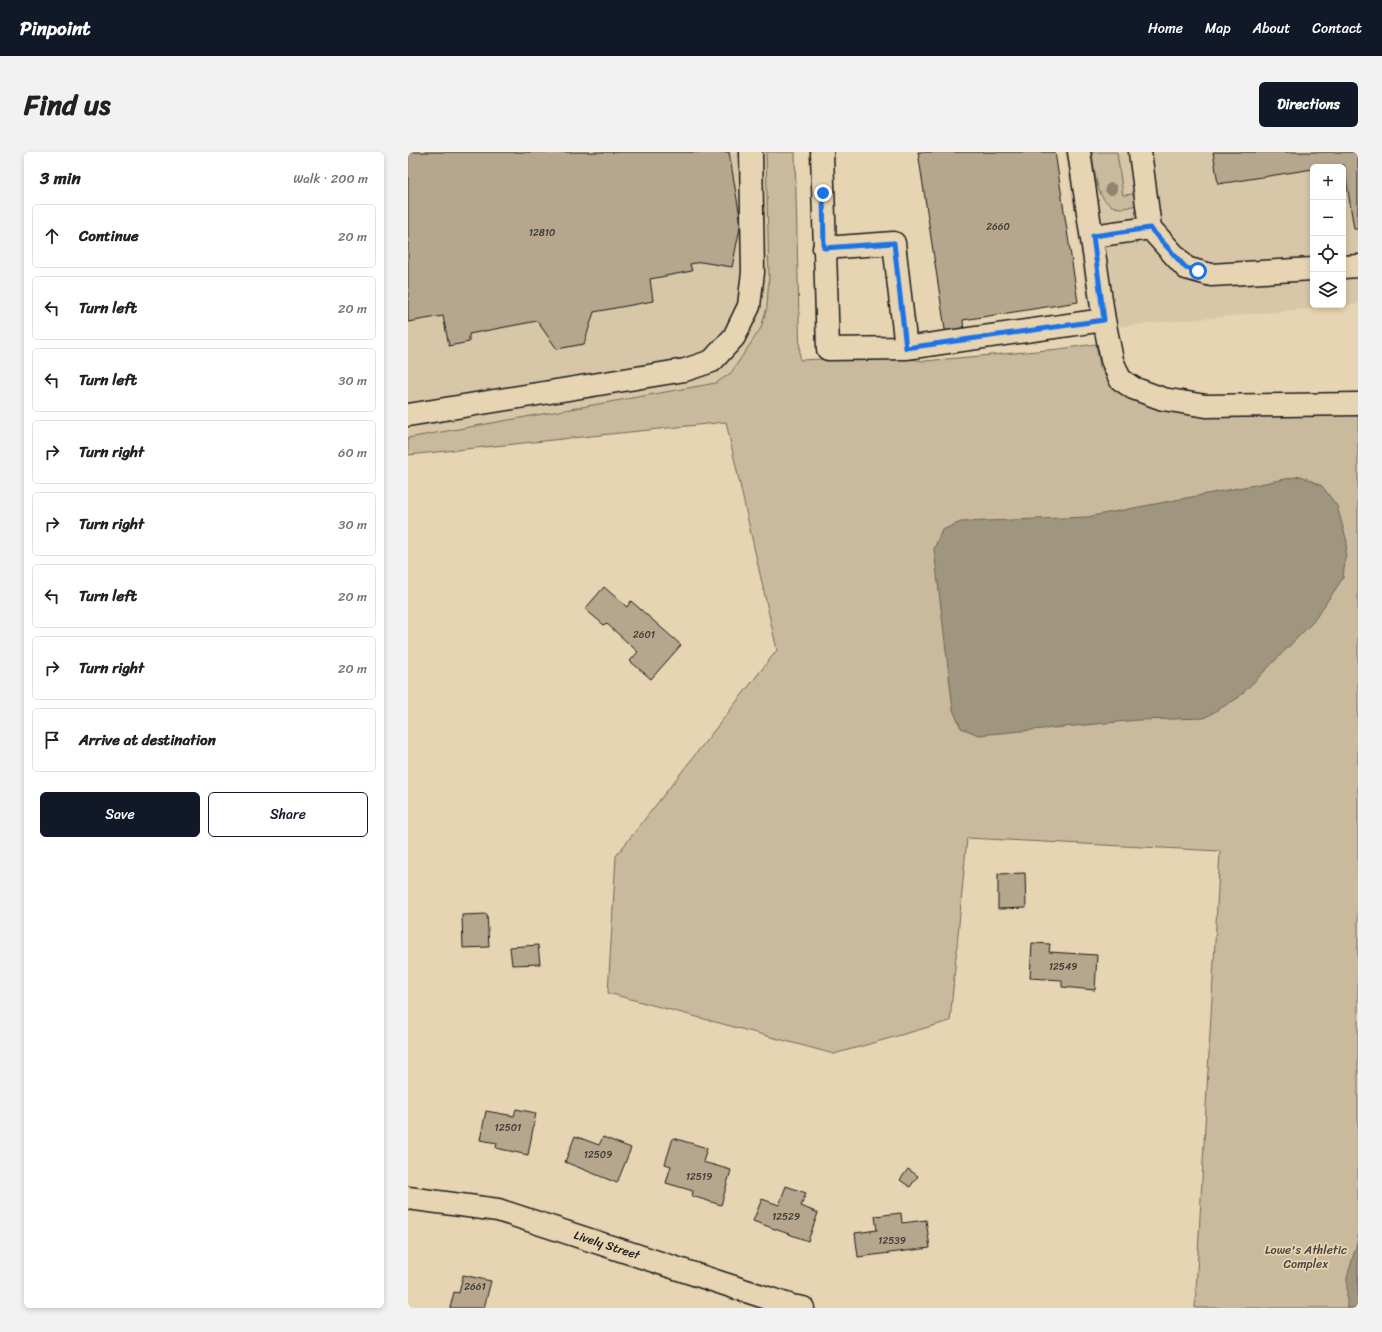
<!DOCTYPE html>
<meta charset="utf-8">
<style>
:root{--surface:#fff;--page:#f2f2f2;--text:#202124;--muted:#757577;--line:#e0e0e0;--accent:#111827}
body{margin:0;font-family:Sriracha,sans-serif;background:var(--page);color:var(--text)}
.controls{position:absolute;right:12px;top:12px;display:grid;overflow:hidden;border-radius:6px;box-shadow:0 2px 6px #0003}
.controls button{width:36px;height:36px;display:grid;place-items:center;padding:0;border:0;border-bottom:1px solid var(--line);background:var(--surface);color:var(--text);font:20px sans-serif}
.stop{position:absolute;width:12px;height:12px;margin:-9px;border:3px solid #1a73e8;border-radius:50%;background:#fff}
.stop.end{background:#1a73e8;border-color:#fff;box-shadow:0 1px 4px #0008}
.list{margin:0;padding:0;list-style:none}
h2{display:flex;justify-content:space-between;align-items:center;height:52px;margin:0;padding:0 16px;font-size:17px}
h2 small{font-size:13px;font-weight:400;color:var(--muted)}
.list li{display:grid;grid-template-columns:26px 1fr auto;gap:12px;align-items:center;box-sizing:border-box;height:64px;margin:0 8px 8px;padding:0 8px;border:1px solid var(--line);border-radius:6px}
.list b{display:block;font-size:15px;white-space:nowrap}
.list em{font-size:13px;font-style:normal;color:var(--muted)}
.actions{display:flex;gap:8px;padding:12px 16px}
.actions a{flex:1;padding:9px 0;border:1px solid var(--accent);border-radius:6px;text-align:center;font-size:14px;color:var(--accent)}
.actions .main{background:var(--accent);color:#fff}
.icon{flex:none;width:22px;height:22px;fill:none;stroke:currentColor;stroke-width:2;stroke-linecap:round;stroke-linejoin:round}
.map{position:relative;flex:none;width:950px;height:1156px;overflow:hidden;border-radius:6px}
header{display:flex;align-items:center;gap:24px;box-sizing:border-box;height:56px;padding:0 20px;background:var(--accent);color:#fff}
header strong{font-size:19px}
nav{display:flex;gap:22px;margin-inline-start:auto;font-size:14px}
.intro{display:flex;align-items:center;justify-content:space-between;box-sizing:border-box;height:96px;padding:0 24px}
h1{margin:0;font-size:28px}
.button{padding:10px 18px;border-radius:6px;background:var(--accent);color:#fff;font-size:14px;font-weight:700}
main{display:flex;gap:24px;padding:0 24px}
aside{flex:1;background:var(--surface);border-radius:6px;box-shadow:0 2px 6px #0003}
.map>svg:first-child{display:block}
.built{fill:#d7c6a7;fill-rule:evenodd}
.green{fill:#c9b99d;stroke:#726a5c}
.water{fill:#a0957f;stroke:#6b6557}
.building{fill:#b5a68d;stroke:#1c1c1c}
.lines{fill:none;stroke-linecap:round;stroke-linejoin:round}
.minor-casing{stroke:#1c1c1c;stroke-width:25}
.minor{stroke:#e6d4b2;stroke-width:22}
.tree{fill:#8f8471}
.route{stroke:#1a73e8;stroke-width:5}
.labels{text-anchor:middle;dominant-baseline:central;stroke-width:3.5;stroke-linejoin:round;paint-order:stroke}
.number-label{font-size:10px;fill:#423e38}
.street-label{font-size:12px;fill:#1c1c1c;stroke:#e6d4b2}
.park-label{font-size:12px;fill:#47433c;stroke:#e6d4b2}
</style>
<header>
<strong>Pinpoint</strong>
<nav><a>Home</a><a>Map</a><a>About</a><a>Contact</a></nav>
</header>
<div class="intro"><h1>Find us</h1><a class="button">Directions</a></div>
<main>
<aside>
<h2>3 min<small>Walk · 200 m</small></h2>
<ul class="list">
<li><svg class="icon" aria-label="ahead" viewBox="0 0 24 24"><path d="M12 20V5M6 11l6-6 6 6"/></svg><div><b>Continue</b></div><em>20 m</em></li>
<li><svg class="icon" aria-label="left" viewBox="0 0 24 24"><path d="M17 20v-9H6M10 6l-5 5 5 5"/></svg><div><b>Turn left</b></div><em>20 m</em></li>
<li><svg class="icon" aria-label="left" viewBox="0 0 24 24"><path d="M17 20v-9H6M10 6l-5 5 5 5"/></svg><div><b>Turn left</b></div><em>30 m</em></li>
<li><svg class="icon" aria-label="right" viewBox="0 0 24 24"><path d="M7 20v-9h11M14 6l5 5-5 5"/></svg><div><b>Turn right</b></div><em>60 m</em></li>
<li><svg class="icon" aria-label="right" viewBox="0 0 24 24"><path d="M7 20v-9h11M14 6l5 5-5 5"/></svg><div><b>Turn right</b></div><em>30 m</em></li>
<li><svg class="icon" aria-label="left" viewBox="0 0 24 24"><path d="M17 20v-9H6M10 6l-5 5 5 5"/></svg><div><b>Turn left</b></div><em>20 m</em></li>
<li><svg class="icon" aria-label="right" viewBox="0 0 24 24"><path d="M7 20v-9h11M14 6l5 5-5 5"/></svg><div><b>Turn right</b></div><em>20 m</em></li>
<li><svg class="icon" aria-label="arrive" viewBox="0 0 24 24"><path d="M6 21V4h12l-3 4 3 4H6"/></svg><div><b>Arrive at destination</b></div></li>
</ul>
<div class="actions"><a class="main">Save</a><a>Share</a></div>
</aside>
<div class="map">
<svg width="950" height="1156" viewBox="0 0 950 1156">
<rect width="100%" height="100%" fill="#e6d4b2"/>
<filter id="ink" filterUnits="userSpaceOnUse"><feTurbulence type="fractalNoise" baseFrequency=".025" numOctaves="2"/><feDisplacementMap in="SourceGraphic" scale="8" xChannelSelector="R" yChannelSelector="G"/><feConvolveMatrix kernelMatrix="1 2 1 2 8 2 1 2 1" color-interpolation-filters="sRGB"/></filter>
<g filter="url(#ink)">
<path class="built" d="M0,0H370L373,187L318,270L0,303Z
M657,0H950V152L683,177ZM905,15H935V153H905Z"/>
<path class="green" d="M358,0H387L392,208L481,204L516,209L651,197L688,192L692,215L703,234L717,244L751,257L792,264L950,262V1156H787L812,699L559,686L542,869L426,902L200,841L208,704L369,498L318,270L0,303V286L308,231L323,221L353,176L359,155L361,123Z
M684,0H709L715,43L727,42L728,53C724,54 718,56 713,56C687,55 687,19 684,0Z"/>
<path class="water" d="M893,324L914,334L929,354L939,390L935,426L905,470L830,546L796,566L730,568L571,583L553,576L545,558L526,397L534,378L553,370L679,365Z
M950,1087V1156H939V1126Z"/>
<path class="building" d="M0,0H321L333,71L324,115L293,110L282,112L284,119L242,127L245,149L186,160L176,192L149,197L129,169L61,182V190L41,194L35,164L0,170Z
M510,0H647L670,150L555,168L556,182L538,184Z
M805,0H950V77H946L936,13L921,15H905V17L810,32Z
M196,435L219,455L223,449L273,493L243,527L222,509L230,500L198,471L196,473L177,457Z
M617,721L618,756L590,757V722Z
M79,762L81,795L55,796L54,763Z
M624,791L642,792L641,800L689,803L687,838L654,835V828L622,826Z
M130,793L132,812L104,813L102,795Z
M108,957L128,961L120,1003L88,996L89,991L72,988L78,959L106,964Z
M167,984L191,993L195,985L223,996L209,1031L157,1010Z
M265,986L299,996L295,1010L323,1018L313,1053L284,1044L285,1039L258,1031L263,1014L257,1012Z
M500,1017L510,1024L502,1035L492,1028Z
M378,1034L398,1041L393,1054L410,1061L400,1089L345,1069L354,1047L371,1053Z
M493,1061L494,1071L518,1068L522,1096L450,1105L447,1081L469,1078L467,1064Z
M55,1123L83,1129L76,1156H42L46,1140L51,1141Z"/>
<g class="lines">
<g class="minor-casing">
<path id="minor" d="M414,0L420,197L498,196L696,168
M671,0L696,168L704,208L712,227L725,236L755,247L798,254L950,252
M732,0L742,76
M685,84L742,76L778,116L803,123L905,117
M416,96L486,91L498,196
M935,115L950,114
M0,263L277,218L304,209L326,185L341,154L345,120L343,0
M0,1046L90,1058L384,1154L395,1156"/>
</g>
<use href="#minor" class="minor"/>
</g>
<circle class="tree" cx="703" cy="37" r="6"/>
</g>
<g class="lines" filter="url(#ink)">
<path class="route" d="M415,41L416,96L486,91L498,196L696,168L685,84L742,76L778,116L790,119"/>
</g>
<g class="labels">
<g class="number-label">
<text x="590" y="75">2660</text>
<text x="134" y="81">12810</text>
<text x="236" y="483">2601</text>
<text x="655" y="815">12549</text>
<text x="100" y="976">12501</text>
<text x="190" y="1003">12509</text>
<text x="291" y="1025">12519</text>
<text x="378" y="1065">12529</text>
<text x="484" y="1089">12539</text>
<text x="67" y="1135">2661</text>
</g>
<g class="street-label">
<text transform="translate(199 1093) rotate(18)">Lively Street</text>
</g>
<g class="park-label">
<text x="898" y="1098">Lowe's Athletic<tspan x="898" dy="14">Complex</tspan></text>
</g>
</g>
</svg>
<div class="controls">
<button>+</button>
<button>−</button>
<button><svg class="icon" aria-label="locate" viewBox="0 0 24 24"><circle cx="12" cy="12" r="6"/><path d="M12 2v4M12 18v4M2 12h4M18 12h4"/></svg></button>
<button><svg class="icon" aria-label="layers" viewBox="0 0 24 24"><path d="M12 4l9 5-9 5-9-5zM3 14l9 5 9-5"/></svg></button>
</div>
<div class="stop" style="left:790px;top:119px"></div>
<div class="stop end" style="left:415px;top:41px"></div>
</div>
</main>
